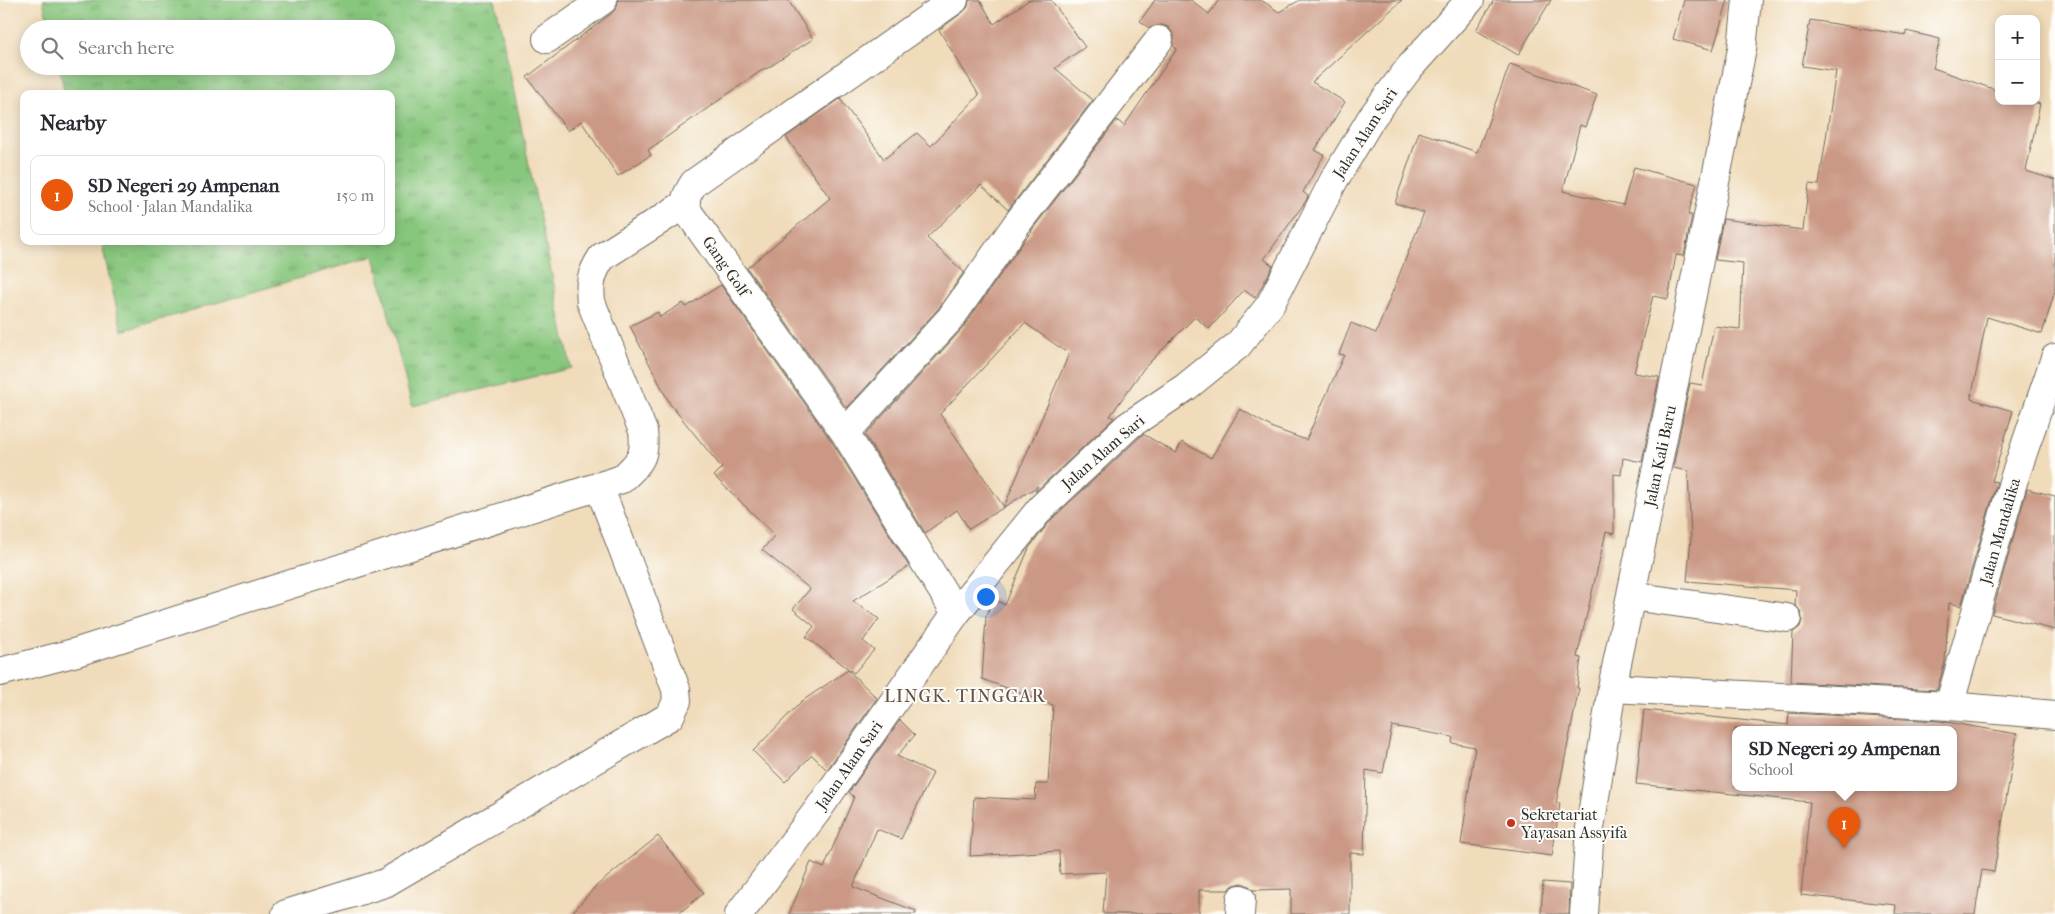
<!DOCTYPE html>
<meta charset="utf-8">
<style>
:root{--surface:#fff;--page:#f7f7f7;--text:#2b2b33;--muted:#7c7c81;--line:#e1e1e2;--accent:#ea580c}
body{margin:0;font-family:"IM FELL French Canon",serif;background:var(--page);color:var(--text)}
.controls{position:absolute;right:15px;top:15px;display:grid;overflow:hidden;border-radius:10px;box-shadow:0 2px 12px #0003}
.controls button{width:45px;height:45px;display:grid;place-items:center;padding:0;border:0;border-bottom:1px solid var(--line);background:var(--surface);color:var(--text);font:25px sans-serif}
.you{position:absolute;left:985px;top:596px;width:18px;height:18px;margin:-12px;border:4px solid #fff;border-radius:50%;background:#1a73e8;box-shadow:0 0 0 8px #1a73e833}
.badge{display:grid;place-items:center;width:32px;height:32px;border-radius:50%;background:var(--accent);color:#fff;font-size:16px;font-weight:700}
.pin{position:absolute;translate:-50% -41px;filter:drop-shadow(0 1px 2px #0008)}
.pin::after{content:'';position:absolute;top:26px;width:18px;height:15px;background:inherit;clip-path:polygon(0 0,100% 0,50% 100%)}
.popup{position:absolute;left:1732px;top:726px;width:225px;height:65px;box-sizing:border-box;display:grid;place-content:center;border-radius:10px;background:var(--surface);filter:drop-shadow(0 1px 4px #0005);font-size:16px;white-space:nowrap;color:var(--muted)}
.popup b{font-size:19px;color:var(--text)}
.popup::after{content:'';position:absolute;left:50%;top:100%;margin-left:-10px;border:10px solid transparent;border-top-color:var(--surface)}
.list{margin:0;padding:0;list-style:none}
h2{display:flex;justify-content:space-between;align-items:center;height:65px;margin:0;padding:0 20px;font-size:21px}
h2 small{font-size:16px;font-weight:400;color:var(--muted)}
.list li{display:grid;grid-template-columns:32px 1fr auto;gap:15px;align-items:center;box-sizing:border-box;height:80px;margin:0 10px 10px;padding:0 10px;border:1px solid var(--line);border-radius:10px}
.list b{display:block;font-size:19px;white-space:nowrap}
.list p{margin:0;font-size:16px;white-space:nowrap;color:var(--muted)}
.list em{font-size:16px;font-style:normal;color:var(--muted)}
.icon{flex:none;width:28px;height:28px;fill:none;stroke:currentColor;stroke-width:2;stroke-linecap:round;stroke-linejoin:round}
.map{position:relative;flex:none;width:2055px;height:914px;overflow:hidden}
.search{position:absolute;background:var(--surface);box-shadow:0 2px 12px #0003;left:20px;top:20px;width:375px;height:55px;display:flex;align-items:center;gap:12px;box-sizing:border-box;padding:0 18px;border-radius:28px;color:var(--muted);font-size:19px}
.panel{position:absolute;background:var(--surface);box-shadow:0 2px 12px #0003;left:20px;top:90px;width:375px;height:155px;border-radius:10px}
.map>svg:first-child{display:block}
.grass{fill:url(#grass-tufts);stroke:#597854}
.building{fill:#ca9884;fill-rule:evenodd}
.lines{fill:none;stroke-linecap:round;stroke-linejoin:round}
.minor-casing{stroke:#70695d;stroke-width:30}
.minor{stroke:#fff;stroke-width:28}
.poi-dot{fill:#c8321e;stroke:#fdfcf7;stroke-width:2}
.labels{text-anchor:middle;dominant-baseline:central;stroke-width:4;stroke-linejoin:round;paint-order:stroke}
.street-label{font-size:16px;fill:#2b2b2b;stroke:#fdfcf7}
.poi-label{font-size:16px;fill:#2b2b2b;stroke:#fdfcf7;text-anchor:start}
.neighbourhood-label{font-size:18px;letter-spacing:1px;fill:#63514a;stroke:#fdfcf7}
</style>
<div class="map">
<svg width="2055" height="914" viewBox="0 0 2055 914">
<defs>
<pattern id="grass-tufts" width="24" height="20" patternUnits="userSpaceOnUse" patternTransform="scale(1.25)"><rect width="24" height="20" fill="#87c67d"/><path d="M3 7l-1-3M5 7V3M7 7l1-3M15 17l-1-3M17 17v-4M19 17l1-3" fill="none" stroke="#6fa167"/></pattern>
</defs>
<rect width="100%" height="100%" fill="#fdfcf7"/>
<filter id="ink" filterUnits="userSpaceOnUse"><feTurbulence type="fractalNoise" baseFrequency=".02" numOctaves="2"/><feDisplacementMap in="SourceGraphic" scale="10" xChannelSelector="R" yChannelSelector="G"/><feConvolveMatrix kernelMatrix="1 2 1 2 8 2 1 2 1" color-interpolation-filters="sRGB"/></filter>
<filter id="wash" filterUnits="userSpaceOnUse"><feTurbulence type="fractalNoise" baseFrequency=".0096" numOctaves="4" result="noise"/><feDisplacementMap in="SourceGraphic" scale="20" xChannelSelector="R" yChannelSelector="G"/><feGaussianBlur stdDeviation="1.12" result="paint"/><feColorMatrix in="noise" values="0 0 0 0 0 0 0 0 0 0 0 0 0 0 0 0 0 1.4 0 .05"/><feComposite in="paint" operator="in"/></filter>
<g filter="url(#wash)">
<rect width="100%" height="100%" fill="#f0dbba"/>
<path class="grass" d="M43,0H495L571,368L412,406L374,256L122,331L101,241H391V94H65L59,66H386V29H50Z"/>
<g id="blocks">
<path class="building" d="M618,0H788L813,39L766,69L765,68L648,150L651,155L618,176L581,121L568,131L527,77L612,13L617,7Z
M969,0H980L994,24L1029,0H1051L1085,47L1055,68L1093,100L1008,210L981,185L927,238L964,272L938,309L847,408L747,268L830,198L786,137L840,99L884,159L917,133L931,146L979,95L939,30L963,12L968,7Z
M1155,0H1191L1209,14L1219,0H1261L1279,12L1300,0H1402L1312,82L1345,102L1315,150L1324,155L1303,192L1308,196L1306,201L1264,259L1273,266L1255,298L1244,290L1209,329L1195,317L1144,368L1110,416L1114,418L1035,492L1038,486L969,529L957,510L925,533L865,435L962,329L1026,238L1032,232L1031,231L1117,120L1124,126L1177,49L1173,46L1174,35L1168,27L1161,25L1149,28L1140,21ZM1025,323L1069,354L1004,507L940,414Z
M1494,0H1551L1518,55L1476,30Z
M1684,0H1728L1713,50L1673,39Z
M1810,20L1906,35V31L1940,39L1933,68L1999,91V101H2030L2040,104L2026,171L2055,180V291L2042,334L1987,317L1971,399L2013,411L1992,481L1997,482L1961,606L1949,603L1945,662L1937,690L1791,682L1793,632L1800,627L1802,620L1801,612L1795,605L1796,590L1687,581L1691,538L1688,471L1673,468L1690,383L1702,385L1714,326L1740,329L1743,263L1715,260L1723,219L1803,230L1809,184L1819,185L1836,71L1802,66Z
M1510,64L1597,95L1585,127L1580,125L1563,191L1623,205L1634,167L1697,184L1688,215H1692L1684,256L1676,255L1668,299L1653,296L1634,373L1659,377L1642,462L1623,458L1621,475L1614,474V534L1606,532L1577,657L1581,658L1577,688H1579L1556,803H1560L1552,856L1461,844L1475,747L1452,743L1453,737L1392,726L1383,773L1366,770L1364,854L1350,853V914H1291V889L1253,890L1249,886L1242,883L1234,885L1228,890H1199V914H1103L1106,872L1060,874L1059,851L970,856L974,797L1035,800L1036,784H1048L1053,705L982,679L986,617L993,599L1005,605L1029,548L1052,519L1143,434L1176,453L1182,442L1211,458L1240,409L1273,428L1306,440L1344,355L1339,354L1351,323L1376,333L1424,213L1395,203L1419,132L1477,152Z
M721,285L832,442L909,566L853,601L879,619L863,641L874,650L854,673L806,637L814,626L793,609L810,589L762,550L775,535L714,476L722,468L670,404L630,326L658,312L660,317L683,303L686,307Z
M2027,489L2055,496V630L1992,614Z
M848,670L877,698L827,770L812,755L785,782L753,751L802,701Z
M1644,710L1788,725L1789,713L1941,721L2017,734L1994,872L1982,870L1975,914H1895L1896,905L1801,895L1810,802L1636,784ZM1735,729H1953V787H1735Z
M900,720L915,735L897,756L933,773L901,839L877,829L853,887L916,911V914H789L811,862L824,868L854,797L849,792Z
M658,836L704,893L678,914H571L595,887Z
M1543,882L1570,884L1569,914H1541Z"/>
</g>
</g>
<g filter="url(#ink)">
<use href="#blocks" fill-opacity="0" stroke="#70695d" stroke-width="1"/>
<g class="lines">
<g class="minor-casing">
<path id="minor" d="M954,0L694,183C687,194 683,200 688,212L845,433L956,613
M547,39L603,0
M845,433L950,319L1016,225L1159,40
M1631,596L1787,618
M0,672L77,652L622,479C640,462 646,457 643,431L591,302C589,283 591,274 602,257L685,204
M1612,688L1949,706L2055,715
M1949,706L2013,482L2055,358
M286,914L385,883L670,716L677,701L676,689L599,486
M739,914L817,811L956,613L1041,508L1128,426L1186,387L1238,345L1270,305L1334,180L1372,117L1410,67L1470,0
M1240,914L1241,899
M1584,914L1590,828L1612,688L1742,49L1747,0"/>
</g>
<use href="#minor" class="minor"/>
</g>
</g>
<circle class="poi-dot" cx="1511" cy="823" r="5"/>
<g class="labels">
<g class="street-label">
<text transform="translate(1365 133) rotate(-57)">Jalan Alam Sari</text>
<text transform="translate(726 266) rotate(55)">Gang Golf</text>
<text transform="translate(1103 452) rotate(-41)">Jalan Alam Sari</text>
<text transform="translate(1660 456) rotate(-78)">Jalan Kali Baru</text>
<text transform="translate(2000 531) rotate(-74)">Jalan Mandalika</text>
<text transform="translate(849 765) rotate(-55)">Jalan Alam Sari</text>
</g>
<g class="poi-label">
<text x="1521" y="814">Sekretariat<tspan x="1521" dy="18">Yayasan Assyifa</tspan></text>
</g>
<g class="neighbourhood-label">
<text x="965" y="696">LINGK. TINGGAR</text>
</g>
</g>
</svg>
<div class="controls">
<button>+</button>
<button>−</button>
</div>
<div class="you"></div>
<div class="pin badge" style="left:1844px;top:848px">1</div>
<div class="popup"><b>SD Negeri 29 Ampenan</b>School</div>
<div class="search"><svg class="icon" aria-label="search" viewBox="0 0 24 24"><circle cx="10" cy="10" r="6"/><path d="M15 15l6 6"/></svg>Search here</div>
<section class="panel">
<h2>Nearby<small></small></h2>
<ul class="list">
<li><span class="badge">1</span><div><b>SD Negeri 29 Ampenan</b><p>School · Jalan Mandalika</p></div><em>150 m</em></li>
</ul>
</section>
</div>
